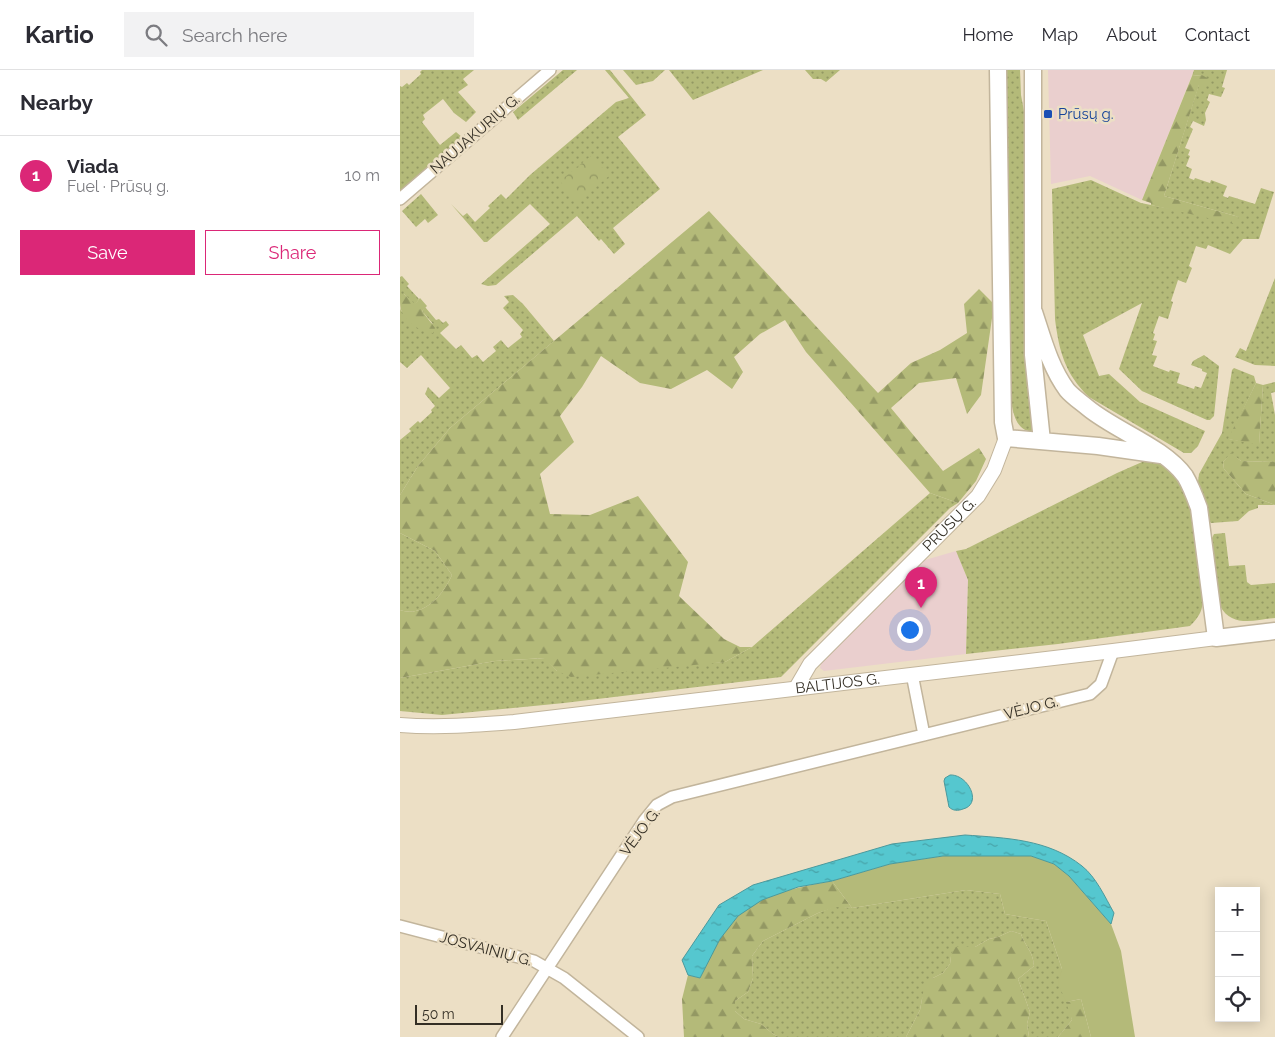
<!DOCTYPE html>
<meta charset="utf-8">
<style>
:root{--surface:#fff;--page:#f2f2f3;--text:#2b2b33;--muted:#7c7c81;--line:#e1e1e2;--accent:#db2777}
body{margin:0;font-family:Raleway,sans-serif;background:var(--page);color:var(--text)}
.controls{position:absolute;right:15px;bottom:15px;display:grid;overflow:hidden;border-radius:0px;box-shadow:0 2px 12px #0003}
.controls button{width:45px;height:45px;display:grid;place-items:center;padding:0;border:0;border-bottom:1px solid var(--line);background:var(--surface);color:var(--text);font:25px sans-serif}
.scale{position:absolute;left:15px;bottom:12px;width:88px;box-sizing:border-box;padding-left:5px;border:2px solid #342f25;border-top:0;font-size:14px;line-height:18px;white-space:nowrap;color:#342f25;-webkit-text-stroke:4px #ecdfc5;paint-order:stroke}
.you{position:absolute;left:509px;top:559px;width:18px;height:18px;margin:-12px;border:4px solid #fff;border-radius:50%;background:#1a73e8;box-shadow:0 0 0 8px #1a73e833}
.badge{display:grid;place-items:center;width:32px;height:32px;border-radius:50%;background:var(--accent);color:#fff;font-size:16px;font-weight:700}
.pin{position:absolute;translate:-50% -41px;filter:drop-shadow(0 1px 2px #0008)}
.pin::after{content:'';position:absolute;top:26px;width:18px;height:15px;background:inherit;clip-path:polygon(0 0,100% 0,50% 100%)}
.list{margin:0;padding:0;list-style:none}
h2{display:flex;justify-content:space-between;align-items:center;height:65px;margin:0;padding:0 20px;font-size:21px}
h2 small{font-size:16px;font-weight:400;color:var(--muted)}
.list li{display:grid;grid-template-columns:32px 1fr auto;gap:15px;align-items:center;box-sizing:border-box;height:80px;padding:0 20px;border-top:1px solid var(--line)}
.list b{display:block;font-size:19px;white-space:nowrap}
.list p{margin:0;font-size:16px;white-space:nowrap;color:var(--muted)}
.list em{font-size:16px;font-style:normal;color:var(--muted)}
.actions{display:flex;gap:10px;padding:15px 20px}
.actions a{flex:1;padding:11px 0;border:1px solid var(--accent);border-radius:0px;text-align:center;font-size:18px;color:var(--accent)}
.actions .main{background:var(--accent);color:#fff}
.icon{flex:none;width:28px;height:28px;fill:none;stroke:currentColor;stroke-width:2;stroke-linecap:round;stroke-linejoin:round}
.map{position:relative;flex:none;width:875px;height:967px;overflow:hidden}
header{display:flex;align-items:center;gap:30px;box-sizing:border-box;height:70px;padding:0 25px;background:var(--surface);border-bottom:1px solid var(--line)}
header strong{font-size:24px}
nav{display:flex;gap:28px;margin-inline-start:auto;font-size:18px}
.search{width:350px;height:45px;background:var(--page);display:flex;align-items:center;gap:12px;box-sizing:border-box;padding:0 18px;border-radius:0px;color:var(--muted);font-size:19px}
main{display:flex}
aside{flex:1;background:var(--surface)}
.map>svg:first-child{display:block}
.commercial{fill:#eacfce}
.grass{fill:url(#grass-dots)}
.forest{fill:url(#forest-firs)}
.park{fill:url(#park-crowns)}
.garden{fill:#b4ba79}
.water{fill:url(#water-ripples);stroke:#4b999c}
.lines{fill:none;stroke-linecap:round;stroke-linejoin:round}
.minor-casing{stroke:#c2b59c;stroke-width:14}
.tertiary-casing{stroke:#c2b59c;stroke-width:16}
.secondary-casing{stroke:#c2b59c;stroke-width:19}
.minor{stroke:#fff;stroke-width:11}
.tertiary{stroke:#fff;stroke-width:14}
.secondary{stroke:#fff;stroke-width:16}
.transit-dot{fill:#1a4fb4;stroke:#ecdfc5;stroke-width:2}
.labels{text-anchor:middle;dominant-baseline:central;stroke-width:5;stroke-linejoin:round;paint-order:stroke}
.transit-label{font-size:15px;fill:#164399;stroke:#ecdfc5;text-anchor:start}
.street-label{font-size:15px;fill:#342f25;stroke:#ecdfc5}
</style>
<header>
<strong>Kartio</strong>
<div class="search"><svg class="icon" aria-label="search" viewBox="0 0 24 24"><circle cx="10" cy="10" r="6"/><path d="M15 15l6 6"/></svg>Search here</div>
<nav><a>Home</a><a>Map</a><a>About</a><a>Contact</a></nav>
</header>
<main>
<aside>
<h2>Nearby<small></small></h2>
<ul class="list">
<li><span class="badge">1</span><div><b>Viada</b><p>Fuel · Prūsų g.</p></div><em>10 m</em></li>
</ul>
<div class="actions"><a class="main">Save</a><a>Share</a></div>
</aside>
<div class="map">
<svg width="875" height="967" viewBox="0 0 875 967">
<defs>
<pattern id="grass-dots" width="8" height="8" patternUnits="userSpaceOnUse" patternTransform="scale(1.25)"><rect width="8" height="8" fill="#b4ba79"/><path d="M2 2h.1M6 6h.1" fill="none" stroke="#939863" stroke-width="1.8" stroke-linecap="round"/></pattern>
<pattern id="forest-firs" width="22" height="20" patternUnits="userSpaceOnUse" patternTransform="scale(1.25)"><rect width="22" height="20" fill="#b4ba79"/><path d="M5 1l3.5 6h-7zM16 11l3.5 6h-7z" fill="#939863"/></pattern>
<pattern id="park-crowns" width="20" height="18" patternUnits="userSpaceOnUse" patternTransform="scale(1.25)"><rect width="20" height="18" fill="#b4ba79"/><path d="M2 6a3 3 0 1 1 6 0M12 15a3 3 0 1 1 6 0" fill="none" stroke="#939863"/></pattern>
<pattern id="water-ripples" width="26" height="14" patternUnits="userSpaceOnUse" patternTransform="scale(1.25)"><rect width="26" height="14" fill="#55c7cf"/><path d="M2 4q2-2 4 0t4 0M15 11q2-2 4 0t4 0" fill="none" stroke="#47a2a8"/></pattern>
</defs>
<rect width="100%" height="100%" fill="#ecdfc5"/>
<path class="commercial" d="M648,0H794L742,130L690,106L651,114Z
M556,481L568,510L566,584L424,601L420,598L421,594L525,490Z"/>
<path class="grass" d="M22,0H74L63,9L68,15L58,22L76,42L66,52L54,43L43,29L23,45L25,49L22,52L40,75L56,62L62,67L0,121V16L2,17L7,13L9,15L21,4L20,2Z
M163,0H177L118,50L113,42Z
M205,0H210L246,45L218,67L260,119L213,158L225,174L214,184L201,169L199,171L177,146L96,215L88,216L81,214L150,154L130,134L87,172H84L51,134L63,146L67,143L75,152L90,138L88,136L101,124L106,129L130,105L216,32L229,28Z
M223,0H265L253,11L236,15Z
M269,0H363L293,30Z
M405,0H440L426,12L421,9H413Z
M606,0H620L621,25L626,52L636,361C617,364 613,344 611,330Z
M794,0H827L822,17L825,18L821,27L809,24L807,30L810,32L805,43L806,50L804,56L793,51L790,57L793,59L785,78L790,80L788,85L790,86L786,96L792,99L789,108L794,110L795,108L810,113L811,110L827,116L823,126L828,128L829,126L855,134L861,118L874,122L859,169H843L830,184L808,175L806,179L796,176L789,196L792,198L786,213L778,210L771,231L773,232L768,249L759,246L753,263L755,264L753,270L757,271L752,285L757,286L753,296L769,302L770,300L780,303L777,313L794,319L795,316L801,318L807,303L802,301V299L791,295L793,291L804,285L819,296L814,346L810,350H807L742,321L719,299L742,233L683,265L699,306L709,304L740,332L805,361L798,376L791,383H784L689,327C665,304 659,281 655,249L652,119L691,110L741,133L776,140L839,147L764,126L799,14H807L802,5L792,6Z
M21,124L38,145L28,153L25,149L16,157L2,141Z
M2,206L9,214L7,216L19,229L15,235L4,224H0V207Z
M875,208V296L855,295L835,287L840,278L846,281Z
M113,225L123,234L154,271L50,358L18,396L0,425V370L11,361L9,359L18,351L20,353L32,342L31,340L35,336L25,324L28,317L39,328L50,318L21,285L7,298L0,292V238L1,241L33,254L22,241L25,237L36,250L39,249L43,253L46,251L49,255L40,263L56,279L61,275L72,288L77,285L83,292L96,281L93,277L101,270L108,278L122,267L120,264L123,260L103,238L109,232L104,226Z
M834,298L854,306L856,313L829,369L859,374L863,315L875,312V322L871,323L875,345V392L841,391L831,384L823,392L824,399L846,424L875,435H858V438L849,441L838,451L811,453L809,451L798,412L799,404L822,363L832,300Z
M749,389C792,398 794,460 798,494C800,507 804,524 802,537C801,544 795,551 790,556L658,574L566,584L568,510L556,481L566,479L717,403Z
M530,423L558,433L550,438L381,607L164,633L42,645L0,641V608L95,591L145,588L157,601L325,592L352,577Z
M0,463L35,481L52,505C43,525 24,548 0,540Z
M825,463L829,496L845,495L847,512L851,515L875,513V548C855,550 832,558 820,536L811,470L814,464Z
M566,820L600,824L605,844L646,851L662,899L672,950L658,967H629L627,954L630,942L618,909L634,896C633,881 626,878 621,864L611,861L598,867L589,869L575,877L551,886L550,894L543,903L533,908L522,929L520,940L506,967H379L373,964L361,954L344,949L335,941V931L348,922L353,908L352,886L363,871L418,843L436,836L452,838Z"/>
<path class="forest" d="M802,5L807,8L808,14L799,15L764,126L839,147L834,154L751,135V133L742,130L792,6Z
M309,141L478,323L511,293L540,280L567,263L564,234L579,219L594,234L581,325L567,344L556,308L519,313L491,338L543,401L579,378L586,389L576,411L558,433L530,423L406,282L385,250L360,264L334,287L343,302L332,319L307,300L271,319L240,313L201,286L182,317L160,346L174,372L140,404L150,444L190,445L238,426L288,492L279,526L324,569L340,577H352L325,592L171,607L157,601L144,588L95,591L0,608V540C24,548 43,525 52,505L35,481L0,463V425L18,396L50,358Z
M0,224H4L15,234L20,228L27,236L22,241L35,258L33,263C20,262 6,252 1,240C0,236 0,229 0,224Z
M856,313L863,315L859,375L828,369Z
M831,383L841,391L875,392V435L846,424L824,399L823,392Z
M432,811L452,838L436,837L418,843L363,871L352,886L353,908L348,922L335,931V941L344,949L361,954L373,964L379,967H284L282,929L288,905L300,908C311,887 321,861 339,845C364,823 400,817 432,811Z
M611,861L621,864C626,878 633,881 634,896L618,909L630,942L627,954L629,967H506L520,940L524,918L533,908L543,903L550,894L551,886L554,877H575L589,869L598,867Z
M681,929L691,967H658L672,950L666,932Z"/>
<path class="park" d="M192,85L209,106L177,133L160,111Z"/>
<path class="garden" d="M543,786H631L654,794L669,806L711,854L721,881L735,967H691L681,929L666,932L658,913L662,899L646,851L605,844L600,824L566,820L452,838L432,811L490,794Z"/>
<path class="water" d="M550,705C568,704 583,734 563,739C558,741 553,741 549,737L544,711L545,708Z
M565,765C606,768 648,769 682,796C696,807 705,827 714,843L711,854L669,806L654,794L631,786H543L490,794L432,811L398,817L362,830L338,846L320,869L300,908L288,905L282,890L319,835L353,815L492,774Z"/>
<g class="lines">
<g class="minor-casing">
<path id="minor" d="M0,129L150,0
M512,604L524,665
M0,856L134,891L164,908L238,967
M102,967L244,751L257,735L272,727L690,624L701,614L713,581"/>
</g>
<g class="tertiary-casing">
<g id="tertiary">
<path id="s1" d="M396,618L410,594L578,426L594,400L606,368"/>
<path id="s2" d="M0,655C38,658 76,655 114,652L713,581L816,568"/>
</g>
</g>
<g class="secondary-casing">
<path id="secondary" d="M598,0L603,352L606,368L698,376L761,385
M633,0V285L642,371
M634,242C643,269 650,297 667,320C673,327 681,332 688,338C716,361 764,377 785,406C791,416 795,427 799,438L816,568L875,561"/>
</g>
<use href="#minor" class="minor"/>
<use href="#tertiary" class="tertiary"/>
<use href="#secondary" class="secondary"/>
</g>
<rect class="transit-dot" x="643" y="39" width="10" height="10" rx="2.5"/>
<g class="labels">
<g class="transit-label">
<text x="658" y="44">Prūsų g.</text>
</g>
<g class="street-label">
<text transform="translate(75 64) rotate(-41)">NAUJAKURIŲ G.</text>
<text stroke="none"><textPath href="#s1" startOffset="225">PRŪSŲ G.</textPath></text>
<text stroke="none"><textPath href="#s2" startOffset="440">BALTIJOS G.</textPath></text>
<text transform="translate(631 638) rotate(-14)">VĖJO G.</text>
<text transform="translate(240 762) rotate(-53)">VĖJO G.</text>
<text transform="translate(86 879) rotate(15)">JOSVAINIŲ G.</text>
</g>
</g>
</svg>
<div class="controls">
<button>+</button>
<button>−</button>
<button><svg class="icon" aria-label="locate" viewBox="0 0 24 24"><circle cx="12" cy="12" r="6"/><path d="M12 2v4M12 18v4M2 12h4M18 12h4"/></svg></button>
</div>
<div class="scale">50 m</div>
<div class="you"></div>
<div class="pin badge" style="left:521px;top:538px">1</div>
</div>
</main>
